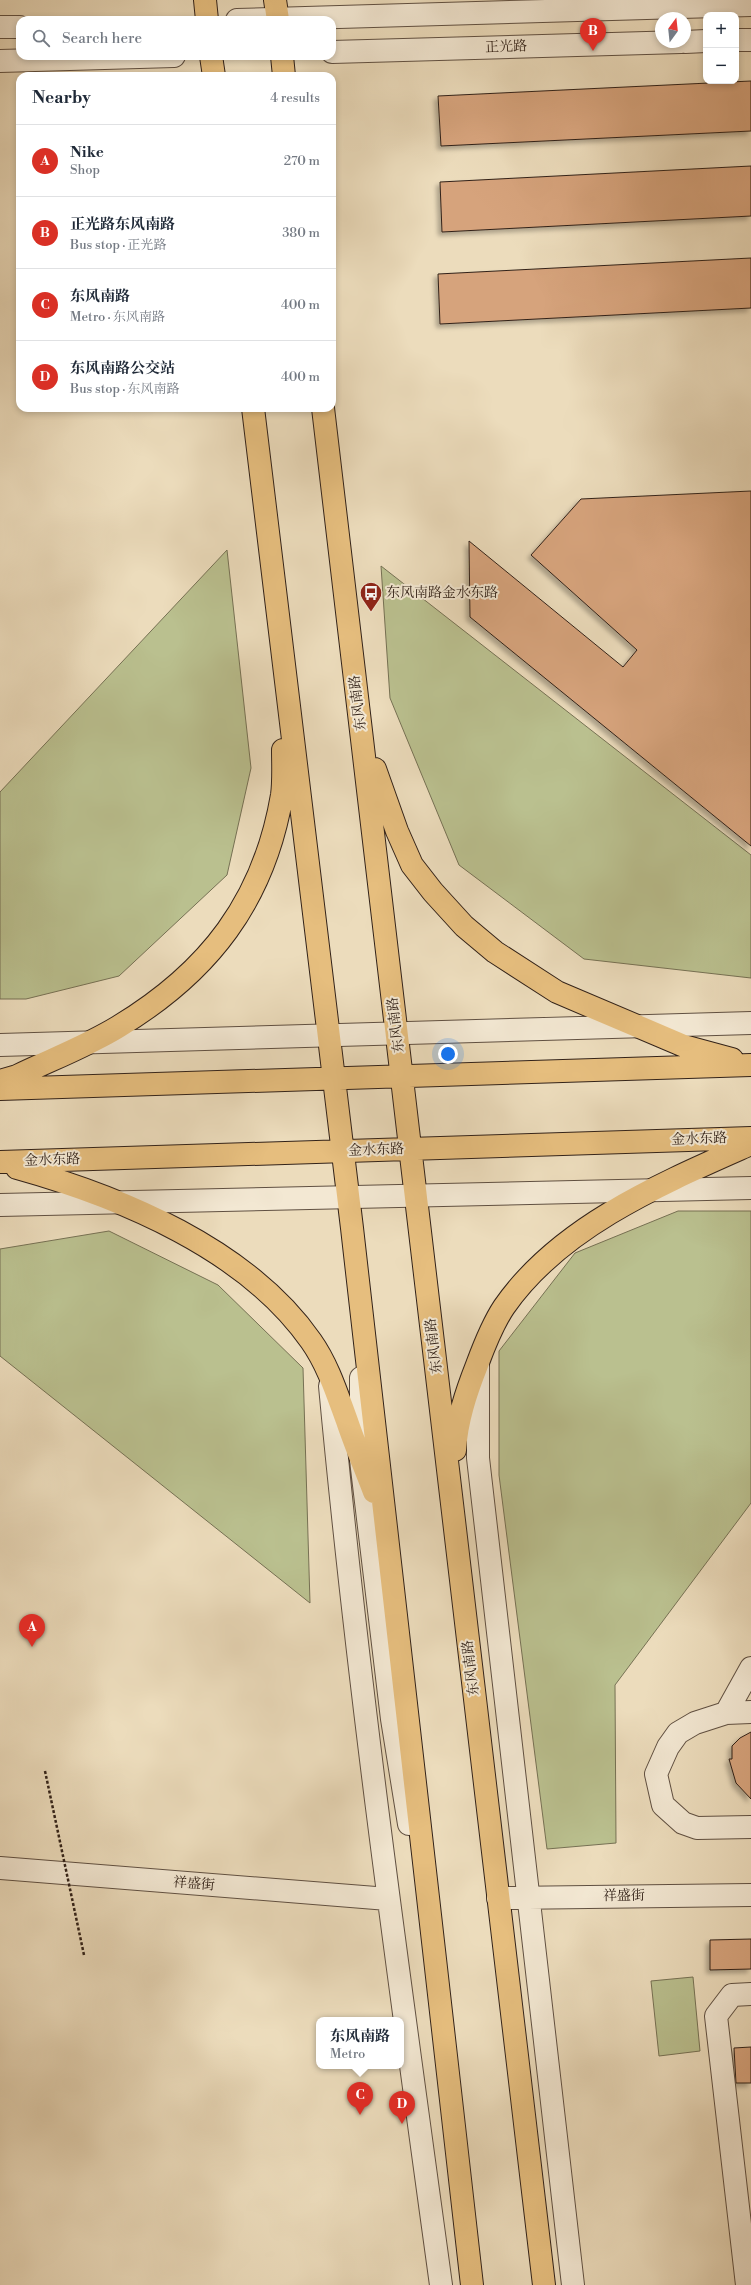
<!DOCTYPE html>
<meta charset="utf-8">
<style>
:root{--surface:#fff;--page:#f2f2f3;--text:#1f2937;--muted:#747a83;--line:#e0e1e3;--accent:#d93025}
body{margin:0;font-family:"Libre Bodoni","Noto Serif SC",serif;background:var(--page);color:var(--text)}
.controls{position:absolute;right:12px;top:12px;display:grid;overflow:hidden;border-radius:8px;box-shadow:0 2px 6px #0003}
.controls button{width:36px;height:36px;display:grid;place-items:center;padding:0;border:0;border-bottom:1px solid var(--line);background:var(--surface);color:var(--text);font:20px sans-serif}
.compass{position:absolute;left:655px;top:12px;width:36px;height:36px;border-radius:50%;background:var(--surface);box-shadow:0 2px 6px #0003;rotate:15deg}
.you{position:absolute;left:448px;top:1054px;width:14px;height:14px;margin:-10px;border:3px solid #fff;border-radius:50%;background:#1a73e8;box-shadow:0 0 0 6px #1a73e833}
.badge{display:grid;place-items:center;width:26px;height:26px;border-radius:50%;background:var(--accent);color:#fff;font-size:13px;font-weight:700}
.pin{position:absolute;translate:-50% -33px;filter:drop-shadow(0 1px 2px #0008)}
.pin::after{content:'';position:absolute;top:21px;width:14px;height:12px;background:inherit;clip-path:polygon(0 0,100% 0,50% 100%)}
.popup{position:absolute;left:316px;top:2017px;width:88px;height:52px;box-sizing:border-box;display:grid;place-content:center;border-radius:8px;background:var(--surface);filter:drop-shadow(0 1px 3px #0005);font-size:13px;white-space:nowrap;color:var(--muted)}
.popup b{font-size:15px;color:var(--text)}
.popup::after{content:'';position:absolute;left:50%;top:100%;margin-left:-8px;border:8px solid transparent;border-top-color:var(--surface)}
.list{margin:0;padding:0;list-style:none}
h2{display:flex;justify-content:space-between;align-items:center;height:52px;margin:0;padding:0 16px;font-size:17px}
h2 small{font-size:13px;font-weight:400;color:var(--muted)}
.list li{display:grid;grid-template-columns:26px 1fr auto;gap:12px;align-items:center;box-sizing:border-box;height:72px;padding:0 16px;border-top:1px solid var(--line)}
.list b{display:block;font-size:15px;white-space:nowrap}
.list p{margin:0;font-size:13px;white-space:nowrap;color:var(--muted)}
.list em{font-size:13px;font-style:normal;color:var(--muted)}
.icon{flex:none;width:22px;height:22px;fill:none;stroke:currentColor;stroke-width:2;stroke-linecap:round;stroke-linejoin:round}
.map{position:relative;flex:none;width:751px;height:2285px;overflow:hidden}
.search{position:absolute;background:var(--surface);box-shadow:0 2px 6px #0003;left:16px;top:16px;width:320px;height:44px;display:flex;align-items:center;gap:10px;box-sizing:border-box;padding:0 14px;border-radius:12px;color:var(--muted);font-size:15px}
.panel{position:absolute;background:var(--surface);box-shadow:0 2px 6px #0003;left:16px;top:72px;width:320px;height:340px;border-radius:12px}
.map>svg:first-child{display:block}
.green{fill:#bac08f;stroke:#767154}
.building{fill:#d6a37b;stroke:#322219;filter:url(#shadow)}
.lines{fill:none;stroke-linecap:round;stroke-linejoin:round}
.minor-casing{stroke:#605042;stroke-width:24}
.major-casing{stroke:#322219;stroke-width:24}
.minor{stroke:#f3e8d3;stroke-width:22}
.major{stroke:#e6be7e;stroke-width:22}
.path-bridge{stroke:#322219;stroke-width:2.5;stroke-dasharray:3 2;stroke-linecap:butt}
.labels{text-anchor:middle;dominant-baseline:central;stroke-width:4;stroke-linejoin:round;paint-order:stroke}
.street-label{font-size:14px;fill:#322219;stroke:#f3e8d3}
.poi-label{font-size:14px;fill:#322219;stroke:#f3e8d3;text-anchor:start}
</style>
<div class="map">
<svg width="751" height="2285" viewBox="0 0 751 2285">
<defs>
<filter id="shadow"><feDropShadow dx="-3.5" dy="3.5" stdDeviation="2" flood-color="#0004"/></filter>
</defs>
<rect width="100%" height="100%" fill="#ecdcbc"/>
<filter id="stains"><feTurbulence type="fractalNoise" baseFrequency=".005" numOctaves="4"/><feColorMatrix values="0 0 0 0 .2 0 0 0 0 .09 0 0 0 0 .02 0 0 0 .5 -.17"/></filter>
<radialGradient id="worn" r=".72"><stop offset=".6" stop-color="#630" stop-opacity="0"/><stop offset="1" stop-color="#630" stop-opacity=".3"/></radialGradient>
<path class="green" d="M227,550L251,768L227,875L119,976L26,999H0V792Z
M381,566L751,855V978L584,959L459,865L390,698Z
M678,1211H751V1503L615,1685L616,1843L547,1849L499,1475V1351L575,1253Z
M109,1231L218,1285L303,1368L310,1603L0,1356V1249Z
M693,1977L700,2051L659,2056L651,1981Z"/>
<path class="building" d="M751,81V131L441,146L438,96Z
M751,166V216L442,232L440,182Z
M751,258V308L440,324L438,274Z
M751,491V846L470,617L469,541L623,667L637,650L531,555L581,499Z
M751,1732V1799L736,1783L729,1759H732V1746L740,1738Z
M751,1939V1969L710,1970V1940Z
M751,2047V2083H736L734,2048Z"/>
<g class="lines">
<g class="minor-casing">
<path id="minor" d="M237,20L751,5
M0,27H20
M736,40H751
M685,42L706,41
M332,52L681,42
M0,61L174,56
M0,1045L751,1023
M0,1205L751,1188
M478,1364V1458L573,2285
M361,1378V1460L392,1719L409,1824
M330,1386C358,1687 400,1986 441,2285
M751,1712L726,1713L695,1723L678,1733L668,1747L656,1774L663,1805L683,1823L697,1828L751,1827
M726,1713L751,1668
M0,1868L388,1899
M498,1898L751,1895
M747,2285L716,2016L732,1995L751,1994"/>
</g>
<g class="major-casing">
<path id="major" d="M205,0L207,20
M275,0L278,20
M211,56L214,76
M282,56L284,76
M253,408L352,1228L472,2285
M323,408L544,2285
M375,769L397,831L412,865L433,892L464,926L495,952L557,992L684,1046L732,1059
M0,1081L17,1076C50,1060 87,1046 118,1027C209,972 264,901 282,795C284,781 283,764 283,750
M0,1089L751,1065
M0,1162L751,1138
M17,1168C121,1197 247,1249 311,1341C328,1365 337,1394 347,1421C355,1445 365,1468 374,1492
M455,1450C457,1420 466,1393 477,1365C484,1346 492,1325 504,1307C560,1226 663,1183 751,1144"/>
</g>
<use href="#minor" class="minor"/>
<use href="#major" class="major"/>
<path class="path-bridge" d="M45,1771L84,1955"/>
</g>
<defs>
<g id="bus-pin" transform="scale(1.15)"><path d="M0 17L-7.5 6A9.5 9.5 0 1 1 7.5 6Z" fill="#8f2418" stroke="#f3e8d3"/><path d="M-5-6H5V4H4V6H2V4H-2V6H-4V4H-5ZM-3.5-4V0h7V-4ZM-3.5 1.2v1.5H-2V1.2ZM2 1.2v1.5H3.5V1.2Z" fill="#fff"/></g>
</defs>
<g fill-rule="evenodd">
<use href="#bus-pin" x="371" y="593"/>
</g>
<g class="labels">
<g class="street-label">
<text transform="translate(506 47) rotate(-2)">正光路</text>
<text transform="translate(358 703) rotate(-97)">东风南路</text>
<text transform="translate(396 1025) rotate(-97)">东风南路</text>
<text transform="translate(699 1139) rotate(-2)">金水东路</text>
<text transform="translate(376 1150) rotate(-2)">金水东路</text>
<text transform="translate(52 1160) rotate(-2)">金水东路</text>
<text transform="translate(434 1346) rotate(-97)">东风南路</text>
<text transform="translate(471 1668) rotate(-97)">东风南路</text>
<text transform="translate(194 1884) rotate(5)">祥盛街</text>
<text transform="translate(624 1896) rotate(-1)">祥盛街</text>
</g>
<g class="poi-label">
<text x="386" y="593">东风南路金水东路</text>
</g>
</g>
<rect width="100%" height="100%" filter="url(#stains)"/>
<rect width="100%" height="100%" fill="url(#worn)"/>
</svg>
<div class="controls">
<button>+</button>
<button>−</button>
</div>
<svg class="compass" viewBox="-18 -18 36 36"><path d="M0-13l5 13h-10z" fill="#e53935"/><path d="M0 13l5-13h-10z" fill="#747a83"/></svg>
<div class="you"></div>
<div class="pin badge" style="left:32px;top:1647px">A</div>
<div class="pin badge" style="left:593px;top:51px">B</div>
<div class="pin badge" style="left:360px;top:2115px">C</div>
<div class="popup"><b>东风南路</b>Metro</div>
<div class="pin badge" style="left:402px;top:2124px">D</div>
<div class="search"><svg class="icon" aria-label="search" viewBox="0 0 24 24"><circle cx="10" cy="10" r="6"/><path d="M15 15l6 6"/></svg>Search here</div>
<section class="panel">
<h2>Nearby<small>4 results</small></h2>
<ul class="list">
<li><span class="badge">A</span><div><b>Nike</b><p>Shop</p></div><em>270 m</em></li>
<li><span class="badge">B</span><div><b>正光路东风南路</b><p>Bus stop · 正光路</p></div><em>380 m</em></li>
<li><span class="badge">C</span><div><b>东风南路</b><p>Metro · 东风南路</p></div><em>400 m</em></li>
<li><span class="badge">D</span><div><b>东风南路公交站</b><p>Bus stop · 东风南路</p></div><em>400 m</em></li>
</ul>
</section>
</div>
